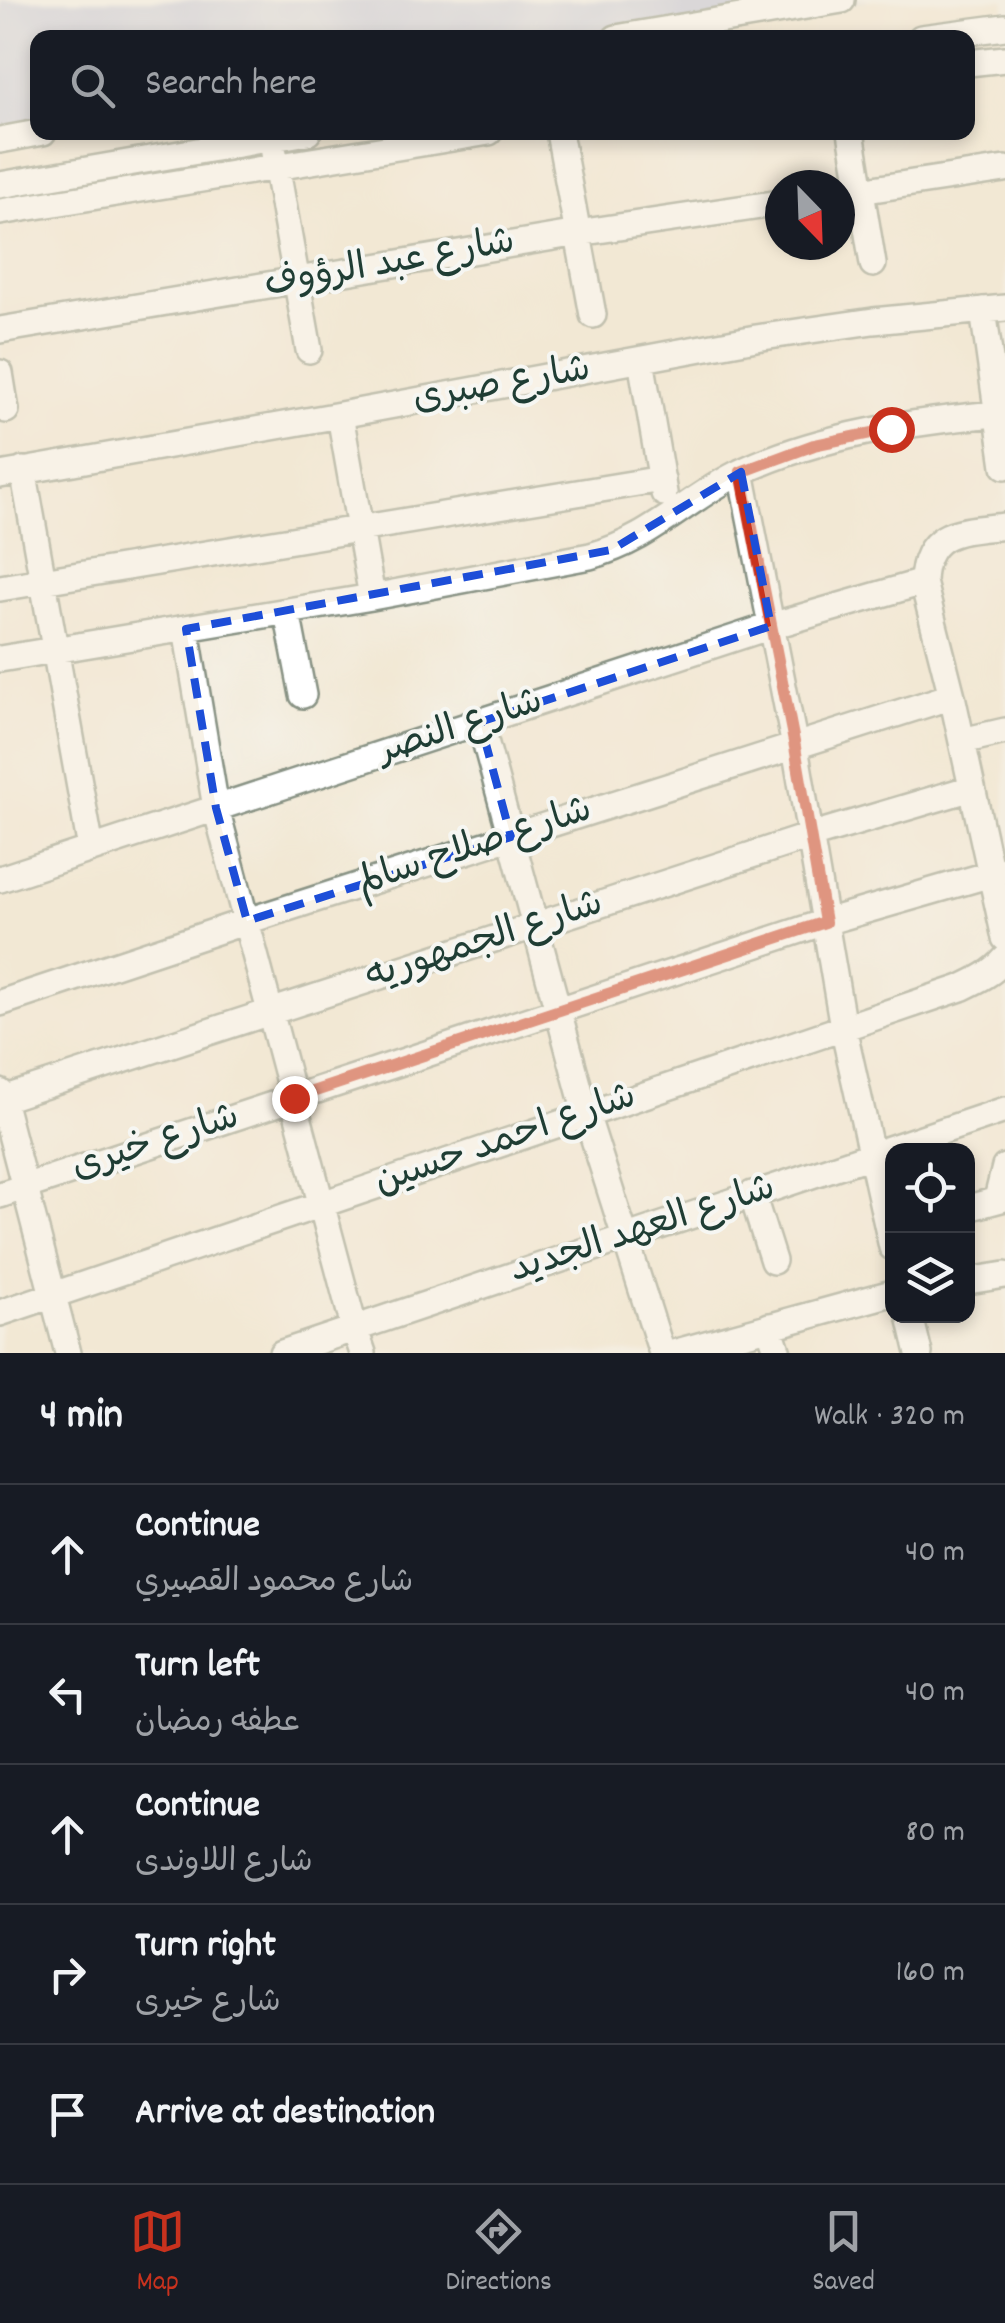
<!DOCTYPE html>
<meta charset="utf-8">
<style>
:root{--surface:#171b24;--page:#20242c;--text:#f1f3f6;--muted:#9ea1a6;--line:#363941;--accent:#c8321e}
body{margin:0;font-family:Dekko,"Playpen Sans Arabic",sans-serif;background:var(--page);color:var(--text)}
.controls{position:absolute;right:30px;bottom:30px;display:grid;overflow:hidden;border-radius:20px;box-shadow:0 5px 15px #0003}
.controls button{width:90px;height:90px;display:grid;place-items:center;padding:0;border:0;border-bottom:2px solid var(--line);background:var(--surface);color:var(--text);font:50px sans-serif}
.compass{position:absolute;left:765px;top:170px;width:90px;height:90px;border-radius:50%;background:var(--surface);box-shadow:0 5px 15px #0003;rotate:157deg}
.stop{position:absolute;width:30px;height:30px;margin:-22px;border:8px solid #c8321e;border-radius:50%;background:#fff}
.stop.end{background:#c8321e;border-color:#fff;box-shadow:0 2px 10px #0008}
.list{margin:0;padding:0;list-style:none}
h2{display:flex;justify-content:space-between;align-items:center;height:130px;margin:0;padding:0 40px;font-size:42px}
h2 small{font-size:32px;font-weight:400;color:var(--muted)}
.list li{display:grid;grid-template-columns:65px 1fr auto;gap:30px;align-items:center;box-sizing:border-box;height:140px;padding:0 40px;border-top:2px solid var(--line)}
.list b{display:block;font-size:38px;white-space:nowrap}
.list p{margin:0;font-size:32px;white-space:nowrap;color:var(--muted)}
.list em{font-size:32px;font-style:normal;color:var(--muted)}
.icon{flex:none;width:55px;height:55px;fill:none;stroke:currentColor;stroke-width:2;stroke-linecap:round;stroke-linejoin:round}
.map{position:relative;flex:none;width:1005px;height:1353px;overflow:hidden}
.search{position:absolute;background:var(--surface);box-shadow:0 5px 15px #0003;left:30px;right:30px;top:30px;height:110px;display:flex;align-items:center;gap:25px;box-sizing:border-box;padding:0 35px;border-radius:20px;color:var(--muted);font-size:38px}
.sheet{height:830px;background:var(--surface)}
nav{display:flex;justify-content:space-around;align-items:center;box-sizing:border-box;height:140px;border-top:2px solid var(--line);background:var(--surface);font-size:28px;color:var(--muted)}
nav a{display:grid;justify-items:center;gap:5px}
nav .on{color:var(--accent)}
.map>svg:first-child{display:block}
.industrial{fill:#bcc3de}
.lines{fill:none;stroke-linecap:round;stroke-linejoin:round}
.minor-casing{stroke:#889284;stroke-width:30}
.minor{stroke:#fff;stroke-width:25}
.route{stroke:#c8321e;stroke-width:12}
.marked{fill:none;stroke:#1d4ed8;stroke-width:8;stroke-dasharray:20 12;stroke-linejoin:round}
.labels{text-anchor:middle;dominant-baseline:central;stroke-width:8;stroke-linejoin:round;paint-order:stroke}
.street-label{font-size:38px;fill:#1f3d34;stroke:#f6f6f2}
</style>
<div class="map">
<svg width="1005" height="1353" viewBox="0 0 1005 1353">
<rect width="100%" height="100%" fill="#f6f6f2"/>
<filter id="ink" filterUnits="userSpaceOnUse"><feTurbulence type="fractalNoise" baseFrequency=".01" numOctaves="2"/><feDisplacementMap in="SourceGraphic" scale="20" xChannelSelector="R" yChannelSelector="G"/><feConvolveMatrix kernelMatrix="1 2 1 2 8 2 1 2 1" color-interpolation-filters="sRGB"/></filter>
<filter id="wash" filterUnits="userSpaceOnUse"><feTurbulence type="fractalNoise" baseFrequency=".0048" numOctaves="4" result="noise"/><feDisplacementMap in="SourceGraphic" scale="40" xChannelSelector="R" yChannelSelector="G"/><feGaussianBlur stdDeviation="2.25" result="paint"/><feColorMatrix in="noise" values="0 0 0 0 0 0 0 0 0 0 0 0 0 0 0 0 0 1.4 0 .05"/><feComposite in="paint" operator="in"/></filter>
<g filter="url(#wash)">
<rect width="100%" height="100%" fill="#f2e8d4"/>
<path class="industrial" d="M0,0H869L615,38H38L37,123L0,128Z"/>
</g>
<g filter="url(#ink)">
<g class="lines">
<g class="minor-casing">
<path id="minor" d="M616,38L842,0
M921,38L1005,27
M968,63L1005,59
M559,132L593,315
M851,132L873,264
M0,140L43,132
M274,153L309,350
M0,185L308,132
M840,194L1005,169
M0,212L489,132
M983,310L1005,466
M0,330L578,233L780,203
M641,360L664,493
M0,373L6,410
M340,415L372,597
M23,470L91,849
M741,472L795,747L843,1027L892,1247
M0,475L340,415L756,338L873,321L1005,308
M1005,526C963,531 925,528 923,582L952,696L1005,938
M0,588L662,479
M287,612L303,695
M186,629L216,808L354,1327L363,1353
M0,659L372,597L590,556C649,541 684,501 737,474C816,435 917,421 1005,413
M480,722L586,1114L662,1353
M962,741L1005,731
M0,879L771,626L923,582
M0,1003L247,921L952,696
M0,1092L68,1353
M0,1100L810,836L972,788
M752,1194L773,1261
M0,1195L825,922L1005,870
M997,1199L1005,1167
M968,1208L1005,1198
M968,1281L1005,1275
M0,1313L961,988C978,980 993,973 1005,959
M910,1316L919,1353
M769,1326L778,1353
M282,1353L1005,1110
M673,1353L892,1293"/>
</g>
<use href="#minor" class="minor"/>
</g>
</g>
<g class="lines" filter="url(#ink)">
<path class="route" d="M294,1098L825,922L795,747L741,472L814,445L891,429"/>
</g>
<path d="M0 0H1005V1353H0ZM741,472L771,626L480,722L511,837L247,921L216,808L186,629L611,550Z" fill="#f2e8d4" fill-opacity=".55" fill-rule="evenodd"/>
<path class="marked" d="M741,472L771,626L480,722L511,837L247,921L216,808L186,629L611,550Z"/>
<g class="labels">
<g class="street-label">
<text transform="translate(390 265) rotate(-10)">شارع عبد الرؤوف</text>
<text transform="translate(502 386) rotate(-10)">شارع صبرى</text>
<text transform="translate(461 728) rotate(-18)">شارع النصر</text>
<text transform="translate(475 848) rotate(-18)">شارع صلاح سالم</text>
<text transform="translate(485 942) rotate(-18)">شارع الجمهوريه</text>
<text transform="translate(506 1141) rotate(-19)">شارع احمد حسين</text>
<text transform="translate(156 1144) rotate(-18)">شارع خيرى</text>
<text transform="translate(643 1231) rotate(-18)">شارع العهد الجديد</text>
</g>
</g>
</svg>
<div class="controls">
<button><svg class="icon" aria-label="locate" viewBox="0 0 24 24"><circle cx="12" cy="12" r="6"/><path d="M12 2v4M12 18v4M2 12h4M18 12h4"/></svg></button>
<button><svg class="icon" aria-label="layers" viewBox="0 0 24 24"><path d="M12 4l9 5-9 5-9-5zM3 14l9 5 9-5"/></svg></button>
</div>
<svg class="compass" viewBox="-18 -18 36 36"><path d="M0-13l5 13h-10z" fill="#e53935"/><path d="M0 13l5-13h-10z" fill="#9ea1a6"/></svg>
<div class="stop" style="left:891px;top:429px"></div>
<div class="stop end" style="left:294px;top:1098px"></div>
<div class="search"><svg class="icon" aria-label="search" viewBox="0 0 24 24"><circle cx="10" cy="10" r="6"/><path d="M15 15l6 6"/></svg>Search here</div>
</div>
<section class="sheet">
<h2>4 min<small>Walk · 320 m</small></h2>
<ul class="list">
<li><svg class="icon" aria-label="ahead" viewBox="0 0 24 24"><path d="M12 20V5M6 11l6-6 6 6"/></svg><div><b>Continue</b><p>شارع محمود القصيري</p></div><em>40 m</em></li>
<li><svg class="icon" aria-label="left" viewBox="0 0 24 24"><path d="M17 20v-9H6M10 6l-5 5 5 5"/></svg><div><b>Turn left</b><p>عطفه رمضان</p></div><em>40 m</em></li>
<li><svg class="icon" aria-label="ahead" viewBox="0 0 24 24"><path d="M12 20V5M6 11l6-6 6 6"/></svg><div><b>Continue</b><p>شارع اللاوندى</p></div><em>80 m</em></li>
<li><svg class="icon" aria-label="right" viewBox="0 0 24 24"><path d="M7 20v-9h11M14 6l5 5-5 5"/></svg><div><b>Turn right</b><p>شارع خيرى</p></div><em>160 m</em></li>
<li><svg class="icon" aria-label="arrive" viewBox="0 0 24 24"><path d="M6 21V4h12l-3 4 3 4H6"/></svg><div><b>Arrive at destination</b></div></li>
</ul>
</section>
<nav>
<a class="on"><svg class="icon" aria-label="map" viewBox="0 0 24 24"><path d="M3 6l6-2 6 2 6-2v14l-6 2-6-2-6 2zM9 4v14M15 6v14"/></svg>Map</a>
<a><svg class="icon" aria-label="directions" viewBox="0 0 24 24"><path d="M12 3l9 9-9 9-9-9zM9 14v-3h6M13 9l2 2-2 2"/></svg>Directions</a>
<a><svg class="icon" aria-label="saved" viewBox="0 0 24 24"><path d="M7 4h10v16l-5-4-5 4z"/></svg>Saved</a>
</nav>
